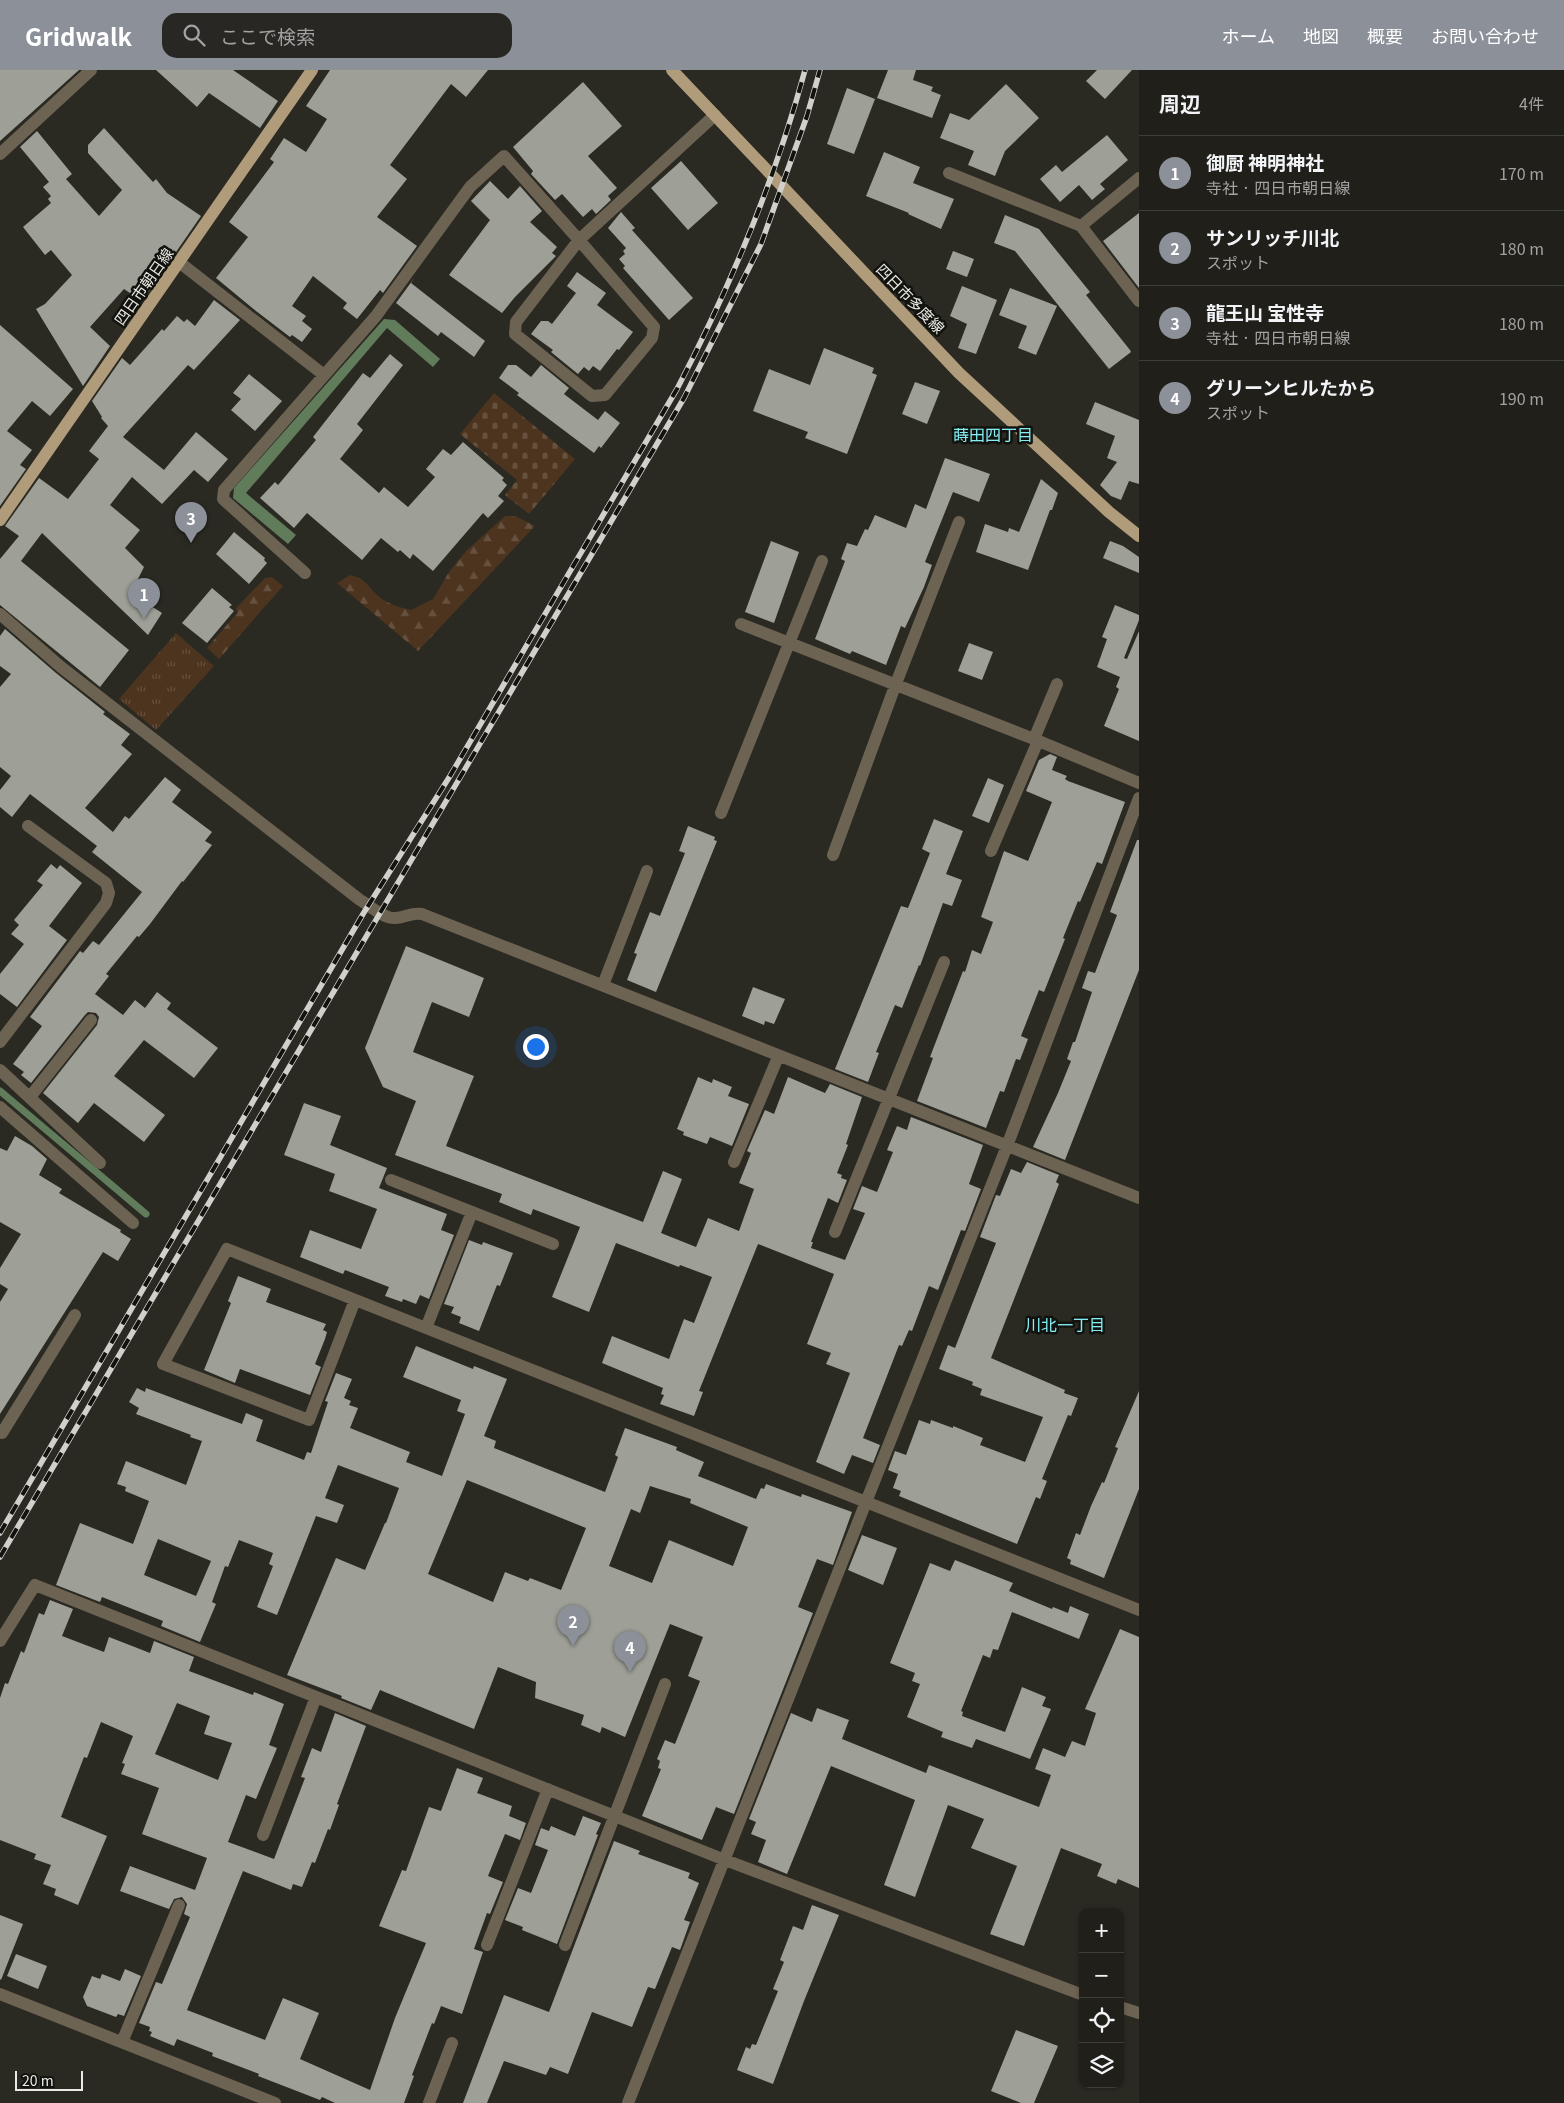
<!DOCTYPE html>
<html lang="ja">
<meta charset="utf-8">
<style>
:root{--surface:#201f1a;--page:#282723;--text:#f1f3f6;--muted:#a2a2a2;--line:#3d3d39;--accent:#8c9099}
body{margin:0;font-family:Georgia,"Noto Sans JP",serif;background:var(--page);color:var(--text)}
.controls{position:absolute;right:15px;bottom:15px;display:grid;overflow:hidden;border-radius:10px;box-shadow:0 1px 4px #0004}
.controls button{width:45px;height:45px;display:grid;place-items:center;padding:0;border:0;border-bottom:1px solid var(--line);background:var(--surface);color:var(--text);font:25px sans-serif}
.scale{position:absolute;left:15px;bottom:12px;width:68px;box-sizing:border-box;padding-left:5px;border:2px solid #eae9e4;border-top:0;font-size:14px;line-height:18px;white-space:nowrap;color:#eae9e4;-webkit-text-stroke:4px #12120e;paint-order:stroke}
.you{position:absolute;left:535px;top:976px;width:18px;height:18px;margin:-12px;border:4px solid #fff;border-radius:50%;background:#1a73e8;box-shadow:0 0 0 8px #1a73e833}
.badge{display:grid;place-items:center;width:32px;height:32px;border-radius:50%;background:var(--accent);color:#fff;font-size:16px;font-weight:700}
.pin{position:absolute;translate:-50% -41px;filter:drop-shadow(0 1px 2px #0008)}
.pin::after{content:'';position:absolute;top:26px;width:18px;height:15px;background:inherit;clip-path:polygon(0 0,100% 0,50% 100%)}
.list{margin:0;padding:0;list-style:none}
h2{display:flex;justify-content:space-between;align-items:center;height:65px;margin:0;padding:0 20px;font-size:21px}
h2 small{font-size:16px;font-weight:400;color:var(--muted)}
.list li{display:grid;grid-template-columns:32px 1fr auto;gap:15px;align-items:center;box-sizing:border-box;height:75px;padding:0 20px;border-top:1px solid var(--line)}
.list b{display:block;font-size:19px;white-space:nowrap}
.list p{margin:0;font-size:16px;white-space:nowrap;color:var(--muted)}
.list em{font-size:16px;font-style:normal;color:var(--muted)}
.icon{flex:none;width:28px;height:28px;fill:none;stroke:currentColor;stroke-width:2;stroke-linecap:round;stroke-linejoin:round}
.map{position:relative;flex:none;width:1139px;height:2033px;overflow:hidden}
header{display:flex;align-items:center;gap:30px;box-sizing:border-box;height:70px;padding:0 25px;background:var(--accent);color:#fff}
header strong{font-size:24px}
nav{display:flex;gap:28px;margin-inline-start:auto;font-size:18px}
.search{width:350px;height:45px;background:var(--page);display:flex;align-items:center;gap:12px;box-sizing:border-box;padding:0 18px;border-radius:15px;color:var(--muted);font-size:19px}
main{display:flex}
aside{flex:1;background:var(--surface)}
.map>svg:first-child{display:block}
.forest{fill:url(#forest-firs)}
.cemetery{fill:url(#cemetery-stones)}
.park{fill:url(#park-tufts)}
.water{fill:#617c5a}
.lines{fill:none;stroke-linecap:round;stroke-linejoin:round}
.stream{stroke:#617c5a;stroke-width:7}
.building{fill:#9ea097;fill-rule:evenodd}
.minor{stroke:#6d6353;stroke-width:12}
.major{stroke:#b09c7b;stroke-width:12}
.rail-casing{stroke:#d1d0cb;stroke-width:5.5}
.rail{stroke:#12120e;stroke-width:4;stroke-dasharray:11;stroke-linecap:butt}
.labels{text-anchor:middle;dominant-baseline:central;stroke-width:5;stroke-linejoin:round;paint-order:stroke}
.street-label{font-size:15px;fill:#eae9e4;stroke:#12120e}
.neighbourhood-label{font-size:16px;fill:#83eef3;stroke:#12120e}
</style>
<header>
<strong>Gridwalk</strong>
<div class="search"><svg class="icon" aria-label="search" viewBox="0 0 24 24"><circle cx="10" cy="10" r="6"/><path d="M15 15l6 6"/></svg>ここで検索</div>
<nav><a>ホーム</a><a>地図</a><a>概要</a><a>お問い合わせ</a></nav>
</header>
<main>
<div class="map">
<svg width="1139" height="2033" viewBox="0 0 1139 2033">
<defs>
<pattern id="forest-firs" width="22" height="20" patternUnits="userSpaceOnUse" patternTransform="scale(1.25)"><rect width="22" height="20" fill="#4c341f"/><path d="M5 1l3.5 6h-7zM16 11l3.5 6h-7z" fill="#66513f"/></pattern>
<pattern id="cemetery-stones" width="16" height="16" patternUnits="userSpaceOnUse" patternTransform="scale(1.25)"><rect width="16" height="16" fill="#4c341f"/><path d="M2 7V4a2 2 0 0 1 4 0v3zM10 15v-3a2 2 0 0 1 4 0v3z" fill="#66513f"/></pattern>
<pattern id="park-tufts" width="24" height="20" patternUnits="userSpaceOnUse" patternTransform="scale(1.25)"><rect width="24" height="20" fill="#4c341f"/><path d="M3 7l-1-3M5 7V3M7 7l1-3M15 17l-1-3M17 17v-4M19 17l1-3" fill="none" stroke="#66513f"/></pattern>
</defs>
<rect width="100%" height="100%" fill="#2a2922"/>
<path class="forest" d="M505,446H515L535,456L418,581L337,513L350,505C366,509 364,512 375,523C385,533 398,537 411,540L433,529L449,502L466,481Z
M272,507L283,516L219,589L207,578L237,543L236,538L265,508Z"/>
<path class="cemetery" d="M494,323L575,389L529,444L505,425L517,410L460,364Z"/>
<path class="park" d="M176,563L214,596L156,660L119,629Z"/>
<path class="water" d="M384,249L395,250L440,289L433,297L387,258L246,423L296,465L288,474L233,428L234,418Z"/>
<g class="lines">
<path class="stream" d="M0,1021L146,1144"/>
</g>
<path class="building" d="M0,0H79L0,71Z
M156,0H233L278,31L260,58L209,23L197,37Z
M330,0H488L466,27L451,14L390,95L407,109L377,147L417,176L383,223L380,220L357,249L343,238L347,233L313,206L292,236L306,246L302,251L312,259L302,272L292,265L290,267L256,241L216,208L248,167L229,152L274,92L270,89L284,68L306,82L327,49L306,36Z
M888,0H916L913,10L933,17L931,21L941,25L932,48L877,28Z
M1097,0H1132L1105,29L1086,11Z
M583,12L622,56L588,86L617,118L608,126L611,130L596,144L592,139L583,147L562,124L555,130L531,104L533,101L513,77Z
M1006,14L1039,48L1005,81L995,106L968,95L974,81L940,68L950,43L969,50Z
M847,18L875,29L854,84L827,74Z
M104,58L153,112L156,109L167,123L201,146L142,231L124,219L90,257L110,276L83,316L36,239L45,234L72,205L51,180L45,185L23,157L51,133L48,129L51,126L43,117L49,112L20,77L37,61L72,104L66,109L99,146L122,120L88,83V75Z
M1107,65L1128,90L1100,114L1105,119L1092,130L1079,115L1060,132L1040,109L1056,95L1062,102Z
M884,82L920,97L913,113L954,129L941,159L908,144L909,143L866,126Z
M681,91L718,133L688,160L651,118Z
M490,111L508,129L520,116L542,141L530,152L557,177L552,183L556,186L515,227L502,243L449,205L490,150L471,131Z
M621,142L635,158L632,160L693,228L669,250L623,198L625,196L619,189L625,184L623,181L626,178L608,158Z
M1139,143V218L1103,171Z
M1005,145L1039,159L1090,222L1086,225L1130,280L1131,282L1109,299L1015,181L994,173Z
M953,181L974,189L967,207L946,199Z
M577,202L606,223L597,235L633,262L619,280L617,279L600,301L593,296L589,301L584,297L578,304L551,282L553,280L531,264L541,251H548L552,254L576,223L567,216Z
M415,207L411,213L485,271L474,287L441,262L438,266L396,233Z
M962,216L997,230L976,284L958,278L967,254L950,246Z
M1010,218L1057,236L1036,285L1018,278L1027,256L999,245Z
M214,230L240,250L194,300L188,295L123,367L164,400L196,362L228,389L208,412L194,400L162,434L132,407L110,435L140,460L125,478L144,497L131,523L162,543L148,565L42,463L21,491L129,580L100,617L0,535V489L19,466L5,456L39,408L68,429L99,389L89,381L108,356L101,348L102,347L92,331L122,288L130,295L162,259L164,261L177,246L184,252L187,249L195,256Z
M0,255L73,319L50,346L32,331L7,361L32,380L20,395L26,399L0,436Z
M824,278L874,298L872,303L877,305L847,384L805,368L808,362L753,341L769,299L810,315Z
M390,284L403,295L357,354L363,360L340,389L379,423L384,417L408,437L435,407L426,399L443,379L451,385L463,372L504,408L502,410L507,415L498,426L504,431L488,448L483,443L433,501L413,484L410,489L400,480L398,482L381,468L362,490L307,443L294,458L260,428L275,412L278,415L316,370L313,367L363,303L370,308Z
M508,295H516L531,307L541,295L569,318L564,324L598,350L605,341L620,353L601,378L599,376L594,383L517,325L519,323L499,308Z
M249,304L282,331L255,361L231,340L241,329L233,323Z
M915,312L940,321L927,354L902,344Z
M1095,332L1139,350V414L1129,411L1121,430L1111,426L1100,415L1117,392L1107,388L1115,366L1086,354Z
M945,388L990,404L979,432L953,422L925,492L932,495L924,517L905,558L901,556L886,595L852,581L850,584L815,569L845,491L841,489L847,473L857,476L865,459L868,460L875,445L906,458L915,434L926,439Z
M1041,409L1058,423L1052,440H1050L1028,500L976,482L985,454L1008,462L1009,458L1019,462Z
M234,462L265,488L264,490L267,493L249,514L216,484Z
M771,471L799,482L774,553L745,542Z
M1110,471L1123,476L1139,487V503L1103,488Z
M212,518L232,535L229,537L234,541L207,573L182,553Z
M1115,535L1139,545V550L1124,588L1127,589L1139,561V671L1104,656L1119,619L1116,617L1120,607L1097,597L1107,569L1102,567Z
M5,559L56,603L105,642L103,644L130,664L121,675L132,684L85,738L113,762L125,746L129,749L165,707L181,720L172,732L212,762L205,771L212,775L183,812L182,811L150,854L139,867L137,866L106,904L109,906L95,924L123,945L135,930L145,938L157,922L171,933L167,939L218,978L194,1008L144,970L114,1006L165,1045L144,1072L94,1033L78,1053L43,1023L97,955L99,947L96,943L88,942L85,945L31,1013L21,1005L24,1002L13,994L42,956L30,947L80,881L83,883L93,871L99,875L142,822L92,782L97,776L30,724L12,747L0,737V720L11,706L0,697V617L11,604L0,596V566Z
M969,573L993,582L982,610L958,601Z
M1050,684L1057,687L1052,700L1067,706L1065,709L1068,711L1125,732L1102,794L1097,792L1080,832L1078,831L1063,868L1065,869L1044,922L1039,920L1021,966L1028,969L1020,990L1016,989L1004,1022L1000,1021L986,1058L917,1031L933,988L930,987L963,901L965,902L972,880L981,884L993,852L981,847L1004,781L1028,791L1052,732L1026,721L1039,690Z
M988,708L1004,715L989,753L972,746Z
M934,749L963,761L946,804L962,810L952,836L943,833L920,896L919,895L902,938L895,935L876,982L879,983L868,1012L835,999L901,836L908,838L930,783L922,779Z
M688,756L715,767L714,770L717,771L656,922L627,910L637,884L634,883L650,842L660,846L685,783L679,781Z
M1137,770H1139V900L1065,1090L1033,1077L1058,1023L1071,991L1067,989L1073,972H1075L1092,922L1082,918L1088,901L1095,903L1117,845L1110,842Z
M51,794L57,799L60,795L82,813L49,856L67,870L17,937L0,924V904L24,874L11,864L19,855L14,850L43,815L37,811Z
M406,876L484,908L469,947L432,932L413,982L474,1006L446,1076L643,1152L663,1101L682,1109L661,1163L696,1177L708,1148L739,1161L754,1119L739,1113L751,1083L747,1081L765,1040L774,1044L788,1007L825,1023L830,1014L862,1027L846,1074L848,1075L837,1103L842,1105L841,1108L847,1110L838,1133L828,1128L811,1172H813L811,1178L845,1190L865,1143L853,1139L862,1116L877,1122L893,1082L887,1080L897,1056L907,1060L911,1047L983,1075L969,1114L981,1119L965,1161L961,1160L938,1220L929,1216L912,1261L909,1260L902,1276L899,1275L863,1368L880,1375L873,1393L852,1385L844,1404L816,1392L850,1303L826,1294L831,1283L807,1274L834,1204L758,1174L699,1321L703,1322L694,1346L660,1334L664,1325L661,1324L663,1318L602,1293L612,1266L669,1289L684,1249L694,1253L712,1207L680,1195L679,1197L616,1173L589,1242L552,1227L580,1157L533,1139L531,1145L499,1132L502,1124L395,1085L416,1031L383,1017L365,978Z
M753,917L785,929L774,954L765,951L764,955L742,946Z
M698,1007L712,1013L713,1009L732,1017L728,1026L749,1034L732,1076L710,1067L707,1074L683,1065L684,1062L677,1059Z
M304,1033L341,1046L330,1075L387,1098L379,1118L447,1144L441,1160L454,1165L429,1229L420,1225L416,1234L403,1229L402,1232L385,1226L389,1217L345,1200L343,1204L300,1187L310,1160L361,1179L377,1139L329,1121L335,1104L284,1085Z
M15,1066L32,1076L47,1089L39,1105L62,1119L59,1123L121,1160L120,1162L131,1169L118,1191L103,1182L0,1344V1232L8,1219L0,1214V1198L21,1164L0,1152V1078L7,1081Z
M1027,1092L1059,1105L1056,1112L1059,1114L991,1288L1065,1320L1064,1323L1078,1328L1071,1346L1068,1345L1042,1409L1047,1411L1040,1429L1036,1427L1017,1474L899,1426L901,1421L893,1418L898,1404L888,1400L895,1381L906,1385L919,1350L930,1354L931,1350L953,1358V1356L983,1368L980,1375L1025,1392L1043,1347L980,1325L982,1319L972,1315L973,1312L939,1299L948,1275L955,1278L996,1173L980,1167L996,1125L1000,1126L1011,1099L1021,1103Z
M469,1170L482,1175L483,1172L513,1183L500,1216L497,1215L479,1261L459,1253L461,1247L451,1243L454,1237L444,1234Z
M238,1206L271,1219L266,1232L326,1254L323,1260L327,1262L325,1269L315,1294L321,1297L310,1325L240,1299L235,1313L204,1300L231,1233L228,1231Z
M416,1276L473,1299L474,1296L507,1309L484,1366L496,1371L494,1378L605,1422L618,1387L615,1385L625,1358L677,1377L676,1380L704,1392L698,1406L756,1429L761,1418L764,1419L766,1414L801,1427L802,1424L852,1442L833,1495L817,1489L798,1537L813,1543L734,1744L716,1737L702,1770L642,1746L661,1699L658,1698L660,1691L657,1689L665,1670L675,1674L700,1611L688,1606L703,1567L670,1554L625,1667L602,1657L600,1663L581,1655L584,1645L535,1628L536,1612L498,1597L474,1659L380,1620L371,1640L341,1628L342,1626L287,1605L336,1488L365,1500L385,1453H386L399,1418L338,1395L325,1428L344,1435L337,1453L316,1446L277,1545L257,1537L273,1496L269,1494L273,1483L239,1470L228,1497L225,1496L212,1532L216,1534L200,1572L161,1556L163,1551L102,1527L100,1532L56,1515L80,1453L133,1474L149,1431L125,1421L126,1417L117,1414L126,1391L186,1415L202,1371L190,1367L191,1365L136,1344L139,1338L129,1332L137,1318L145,1322L146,1318L242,1354L246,1343L263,1350L256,1371L304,1390L307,1382L311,1383L328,1332L325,1331L336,1303L352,1309L344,1328L351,1331L349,1335L358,1338L350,1358L410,1382L406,1392L442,1406L465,1344L457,1341L461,1330L403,1307ZM467,1410L586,1458L561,1520L530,1508L528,1511L505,1502L493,1532L428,1504ZM650,1416L691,1429L690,1433L748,1457L733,1496L669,1470L652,1513L609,1496L631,1439L640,1443ZM158,1469L211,1491L196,1526L144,1505Z
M1139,1321V1419L1104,1508L1070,1494L1071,1490L1067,1488L1076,1463L1080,1465L1091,1436L1102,1412L1104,1413L1118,1378L1115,1377Z
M862,1465L897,1478L883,1515L848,1500Z
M955,1490L1013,1513L1009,1521L1052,1539L1053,1537L1068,1543L1070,1536L1089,1544L1079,1569L1012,1542L998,1580L993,1579L990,1588L983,1585L961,1641L963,1642L962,1646L1005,1662L1022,1617L1046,1627L1042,1636L1051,1639L1030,1689L976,1669L972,1678L941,1667L943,1662L907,1647L920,1614L912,1611L915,1603L890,1593L930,1493L950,1501Z
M50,1530L73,1539L62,1566L104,1582L109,1567L150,1583L154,1571L194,1587L189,1601L253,1625L254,1622L284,1634L269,1675L277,1678L256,1729L246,1725L228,1772L274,1789L305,1708L301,1707L312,1678L321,1682L335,1643L366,1656L337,1734L339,1735L330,1760L328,1759L315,1793L312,1792L302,1817L293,1814L291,1820L243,1801L187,1940L265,1970L283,1928L319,1943L300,1989L370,2020L395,1948L426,1873L379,1856L402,1800L406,1801L429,1737L441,1741L457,1698L483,1708L477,1723L512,1736L509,1746L526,1753L520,1770L505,1764L488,1806L503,1812L490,1844L487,1843L474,1879L483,1882L462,1944L441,1936L434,1954L432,1953L412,2005L414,2006L404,2033H335L322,2027L320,2030L258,2006L259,2004L212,1986L213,1983L177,1969L174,1976L150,1966L152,1962L149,1961L150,1957L139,1953L156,1912L162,1914L190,1847L184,1844L187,1834L182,1827L174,1829L169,1839L120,1821L130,1796L195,1820L207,1788L142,1764L159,1718L121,1704L125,1694L122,1693L133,1666L101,1652L87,1688L84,1687L61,1747L107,1766L78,1835L54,1825L56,1819L43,1814L51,1795L34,1789L36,1784L0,1770V1628L5,1613L8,1614L21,1581L24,1583L39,1543L44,1545ZM177,1633L210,1646L204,1664L232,1673L218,1710L155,1684Z
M1120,1559L1139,1567V1818L1118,1809L1116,1814L1097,1806L1102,1794L1061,1778L1024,1876L990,1864L1017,1796L971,1778L984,1749L948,1735L915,1827L884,1815L915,1730L831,1696L787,1804L758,1792L766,1770L751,1764L756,1752L749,1749L791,1643L812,1652L817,1638L849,1650L842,1669L926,1703L929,1695L1039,1737L1051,1705L1035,1699L1043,1678L1065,1687L1072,1671L1085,1676L1096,1643L1085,1639Z
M583,1746L601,1753L596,1764L598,1765L557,1874L522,1860L523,1857L505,1850L518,1818L531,1823L548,1780L535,1775L541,1758L549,1761L551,1756L575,1766Z
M614,1771L640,1781L638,1784L690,1803L688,1808L699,1813L684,1850L690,1852L680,1880L672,1877L655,1919L648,1917L632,1957L592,1942L568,2004L550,1997L546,2005L504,1991L487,2033H463L504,1925L549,1942Z
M812,1835L839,1845L804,1931L773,2014L737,2000L746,1977L750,1979L752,1974L756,1975L778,1921L773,1919L784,1892L780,1890L793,1856L803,1860Z
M0,1845L23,1854L1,1910L0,1909Z
M16,1884L47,1896L38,1919L7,1906Z
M125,1899L141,1906L124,1946L118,1944L116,1947L87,1936L83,1927L92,1906L100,1909L102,1904L120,1911Z
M1016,1960L1058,1976L1034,2033H1021L991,2021Z"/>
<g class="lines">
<path class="minor" d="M0,84L91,0
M949,103L1081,156L1139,231
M1081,156L1139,108
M579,170L654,257L652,268L605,325L592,326L515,264L516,252Z
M179,192L324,305
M305,503L223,429L224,420L376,246L470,117L504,86L579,170L715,45
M0,544L61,597L360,830C369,835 384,849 395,848C405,848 411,842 422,844L1139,1128
M741,554L1034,669L1139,713
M1034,669L1057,614
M721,743L822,491
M991,781L1038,671
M833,785L895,616L959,452
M603,915L647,801
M0,972L106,833L109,823L106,813L28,756
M0,1000L100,1093
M30,1027L91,950
M0,1037L133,1153
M734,1092L778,987
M391,1110L553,1174
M835,1162L944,892
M355,1230L309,1350L163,1294L227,1179L426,1258L1139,1540
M426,1258L472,1142
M2,1363L75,1245
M0,1571L35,1515L725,1790L1083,1925
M263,1765L316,1627
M487,1875L548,1719
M565,1875L665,1614
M0,1924L275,2033
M1120,1937L1139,1943
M122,1972L179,1835
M429,2033L452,1973
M628,2033L1007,1076L1139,728"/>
<path class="major" d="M672,0L959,303L1109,442L1139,466
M0,450L312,0"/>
<g class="rail-casing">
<path id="rail" d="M0,1463L363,844L450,706L677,319C730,217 775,111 805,0
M0,1487L684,328L761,174L807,46L820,0"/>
</g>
<use href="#rail" class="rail"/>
</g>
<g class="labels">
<g class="street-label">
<text transform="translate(143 216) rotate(-55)">四日市朝日線</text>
<text transform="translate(911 228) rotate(46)">四日市多度線</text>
</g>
<g class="neighbourhood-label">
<text x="993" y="364">蒔田四丁目</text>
<text x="1065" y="1254">川北一丁目</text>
</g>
</g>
</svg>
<div class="controls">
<button>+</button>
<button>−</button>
<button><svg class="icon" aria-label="locate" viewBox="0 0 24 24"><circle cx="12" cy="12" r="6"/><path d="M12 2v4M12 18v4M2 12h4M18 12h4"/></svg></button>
<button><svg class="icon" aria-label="layers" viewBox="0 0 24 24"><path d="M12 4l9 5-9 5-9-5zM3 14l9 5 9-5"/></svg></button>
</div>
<div class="scale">20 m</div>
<div class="you"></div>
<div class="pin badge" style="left:144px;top:549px">1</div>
<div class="pin badge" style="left:573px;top:1576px">2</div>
<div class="pin badge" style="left:191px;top:473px">3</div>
<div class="pin badge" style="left:630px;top:1602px">4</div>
</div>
<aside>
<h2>周辺<small>4件</small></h2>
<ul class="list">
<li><span class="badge">1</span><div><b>御厨 神明神社</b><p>寺社 · 四日市朝日線</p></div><em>170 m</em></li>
<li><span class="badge">2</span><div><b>サンリッチ川北</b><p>スポット</p></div><em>180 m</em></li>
<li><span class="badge">3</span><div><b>龍王山 宝性寺</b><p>寺社 · 四日市朝日線</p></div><em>180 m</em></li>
<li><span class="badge">4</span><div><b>グリーンヒルたから</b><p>スポット</p></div><em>190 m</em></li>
</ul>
</aside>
</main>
